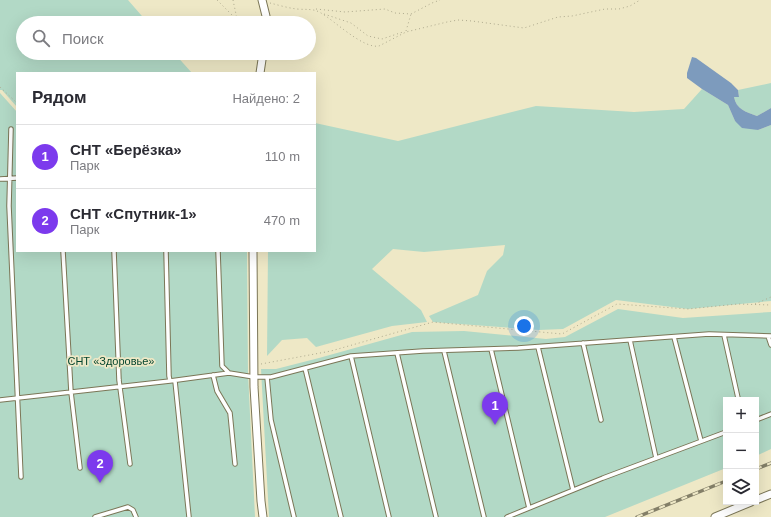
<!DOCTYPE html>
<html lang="ru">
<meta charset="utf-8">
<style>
:root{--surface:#fff;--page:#f7f7f7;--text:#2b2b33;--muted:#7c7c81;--line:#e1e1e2;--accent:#7c3aed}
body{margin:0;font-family:Arial,sans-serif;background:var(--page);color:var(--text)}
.controls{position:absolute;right:12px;bottom:12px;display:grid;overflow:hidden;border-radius:0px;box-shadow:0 4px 16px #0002}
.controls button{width:36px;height:36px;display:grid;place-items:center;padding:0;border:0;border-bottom:1px solid var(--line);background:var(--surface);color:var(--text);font:20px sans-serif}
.you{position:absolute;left:524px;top:326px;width:14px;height:14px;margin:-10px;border:3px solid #fff;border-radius:50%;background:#1a73e8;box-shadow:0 0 0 6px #1a73e833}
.badge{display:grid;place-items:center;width:26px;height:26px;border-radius:50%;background:var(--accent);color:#fff;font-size:13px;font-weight:700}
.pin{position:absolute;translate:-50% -33px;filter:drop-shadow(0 1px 2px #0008)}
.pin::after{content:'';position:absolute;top:21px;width:14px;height:12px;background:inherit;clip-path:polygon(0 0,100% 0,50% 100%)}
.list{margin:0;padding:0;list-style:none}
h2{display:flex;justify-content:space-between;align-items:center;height:52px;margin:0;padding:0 16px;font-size:17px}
h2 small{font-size:13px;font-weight:400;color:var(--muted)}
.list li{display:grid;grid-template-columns:26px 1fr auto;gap:12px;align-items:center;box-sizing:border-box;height:64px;padding:0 16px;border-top:1px solid var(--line)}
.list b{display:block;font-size:15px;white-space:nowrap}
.list p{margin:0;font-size:13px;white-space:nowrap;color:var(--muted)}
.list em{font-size:13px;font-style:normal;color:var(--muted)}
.icon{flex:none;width:22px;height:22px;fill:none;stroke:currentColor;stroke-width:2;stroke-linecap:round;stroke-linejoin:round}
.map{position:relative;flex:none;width:771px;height:517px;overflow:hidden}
.search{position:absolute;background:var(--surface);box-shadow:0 4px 16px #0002;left:16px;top:16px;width:300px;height:44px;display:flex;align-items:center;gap:10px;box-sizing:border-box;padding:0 14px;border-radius:22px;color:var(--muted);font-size:15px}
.panel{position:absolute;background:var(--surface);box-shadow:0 4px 16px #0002;left:16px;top:72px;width:300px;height:180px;border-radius:0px}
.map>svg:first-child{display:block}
.green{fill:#b2d9c6}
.water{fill:#7d9bbd}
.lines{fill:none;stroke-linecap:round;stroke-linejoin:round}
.lane-casing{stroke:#7b7657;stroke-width:5.5}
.street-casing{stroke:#7b7657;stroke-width:9}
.path{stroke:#aeaa8e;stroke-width:1;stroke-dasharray:1 3;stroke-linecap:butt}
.lane{stroke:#fff;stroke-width:3.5}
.street{stroke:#fff;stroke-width:7}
.rail-casing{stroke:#837f68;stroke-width:3.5}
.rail{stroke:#eee8c6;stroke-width:2;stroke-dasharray:6;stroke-linecap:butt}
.labels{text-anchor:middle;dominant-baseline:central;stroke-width:3.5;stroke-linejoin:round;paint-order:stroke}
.park-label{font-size:11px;fill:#05462f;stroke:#eee8c6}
</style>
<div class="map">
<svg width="771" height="517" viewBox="0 0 771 517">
<rect width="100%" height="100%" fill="#eee8c6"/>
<path class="green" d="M0,0H128L148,23H23V53H174L192,73H17V107L2,90H0Z
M771,83V108L757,116C746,112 736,109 734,97H739L738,90Z
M702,89L728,105L735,121L758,130L771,125V301L688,309L616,300L563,329L539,330L433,322L429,316L478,295L487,271L503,255L505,245L424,252L393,249L372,269L421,310L427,322L392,326L316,347L307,338L282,340L267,356L268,251H315V123L398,141L536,106L634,112L684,109Z
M0,93L17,112V251H247L248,373L255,517H0Z
M618,309L683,318L771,312V449L756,456V400H726V468L605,517H269L261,369H276L319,358L412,332L464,331L546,339L565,337Z"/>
<path class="water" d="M692,57L696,58L731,83L738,90L739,97H734C736,109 746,112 757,116L771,108V125L758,130L742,128L735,121L728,105L702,89L687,78V73Z"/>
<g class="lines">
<g class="lane-casing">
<path id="lane" d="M11,129L9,206L21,477
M0,179L17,178
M63,251L71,392L80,468
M114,251L119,380L130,464
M166,251L169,376L170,381
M218,251L222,366L229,373
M724,335L738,398
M768,336L771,345
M674,337L701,441
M630,340L656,458
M583,343L601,420
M538,347L573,490
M491,349L529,508
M444,351L484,517
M397,353L436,517
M351,356L389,517
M305,368L341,517
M213,375L217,391L230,413L235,464
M267,377L271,420L294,517
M175,381L189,517
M0,400L170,381L229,373L254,377H271L351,356L423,351L518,348L709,334L771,336
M756,420L771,414
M95,517L128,507L133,510L136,517
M507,517L603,478L726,432"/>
</g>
<g class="street-casing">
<path id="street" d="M262,0L266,16L265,23
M260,73L263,53
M253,251L254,387L261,501L263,517
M756,500L771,494
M715,517L751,502"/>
</g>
<path class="path" d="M217,0L237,20L238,23
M233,0L237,19
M270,3C278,5 288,8 297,9C306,10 313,8 321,13C335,21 363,49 379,46L406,32L447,22L458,20L472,21L524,28L558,17L572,16L605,9H619L630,6L640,0
M316,9L345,12L385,9L395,13L411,14L432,3L440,0
M324,14L351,23L368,36L382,39L403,32
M406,31L411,14
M253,53L255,58
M0,87L17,103
M755,304L771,297
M261,364L331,351L433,322L562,334L617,304L688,309L738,304L771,305"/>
<use href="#lane" class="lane"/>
<use href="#street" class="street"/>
<g class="rail-casing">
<path id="rail" d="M756,469L771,463
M637,517L726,481"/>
</g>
<use href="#rail" class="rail"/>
</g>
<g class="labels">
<g class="park-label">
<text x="111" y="361">СНТ «Здоровье»</text>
</g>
</g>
</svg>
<div class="controls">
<button>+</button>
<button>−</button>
<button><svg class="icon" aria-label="layers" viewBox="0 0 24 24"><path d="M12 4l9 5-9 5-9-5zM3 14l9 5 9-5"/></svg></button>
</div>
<div class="you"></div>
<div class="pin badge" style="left:495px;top:425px">1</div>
<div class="pin badge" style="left:100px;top:483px">2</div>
<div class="search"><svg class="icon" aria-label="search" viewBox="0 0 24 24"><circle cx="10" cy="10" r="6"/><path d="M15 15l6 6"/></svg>Поиск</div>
<section class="panel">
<h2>Рядом<small>Найдено: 2</small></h2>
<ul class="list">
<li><span class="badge">1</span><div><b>СНТ «Берёзка»</b><p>Парк</p></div><em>110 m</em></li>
<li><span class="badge">2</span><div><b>СНТ «Спутник-1»</b><p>Парк</p></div><em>470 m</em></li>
</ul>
</section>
</div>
